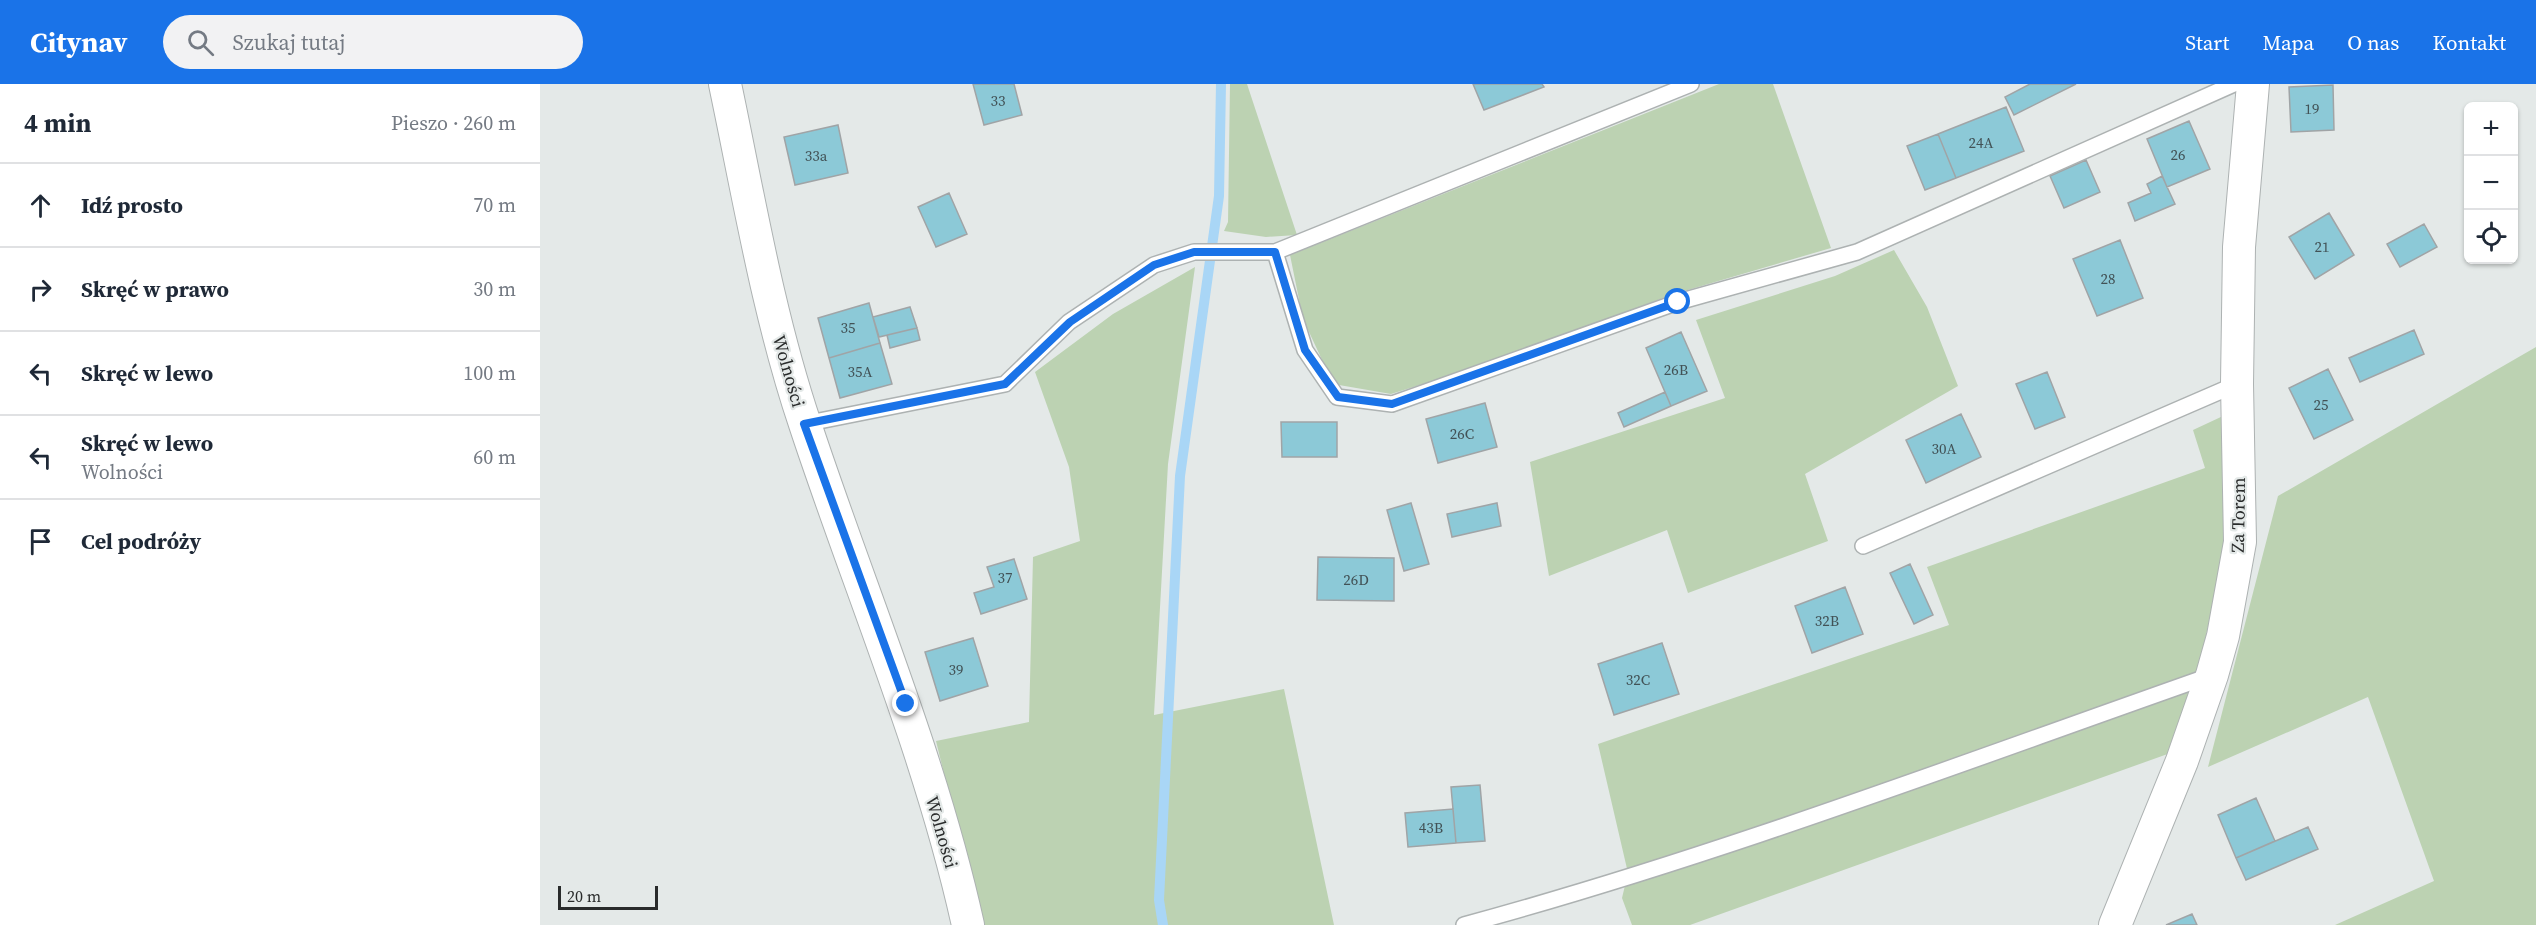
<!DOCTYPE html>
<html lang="pl">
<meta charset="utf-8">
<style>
:root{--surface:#fff;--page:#f2f2f3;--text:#1f2937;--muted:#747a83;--line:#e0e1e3;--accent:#1a73e8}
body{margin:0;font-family:"Source Serif 4",serif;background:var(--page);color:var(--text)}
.controls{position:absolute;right:18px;top:18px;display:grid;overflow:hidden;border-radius:9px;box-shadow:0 2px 4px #0004}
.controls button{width:54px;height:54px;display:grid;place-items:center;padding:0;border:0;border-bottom:2px solid var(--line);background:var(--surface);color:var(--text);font:30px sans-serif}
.scale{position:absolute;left:18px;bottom:15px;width:100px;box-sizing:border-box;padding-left:6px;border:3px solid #292b2b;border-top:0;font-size:16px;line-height:21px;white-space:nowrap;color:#292b2b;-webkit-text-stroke:4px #e4e9e8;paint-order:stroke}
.stop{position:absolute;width:18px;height:18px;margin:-14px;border:4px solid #1a73e8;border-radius:50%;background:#fff}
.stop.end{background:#1a73e8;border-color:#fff;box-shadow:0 2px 6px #0008}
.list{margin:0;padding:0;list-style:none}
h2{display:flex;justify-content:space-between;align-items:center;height:78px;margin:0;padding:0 24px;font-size:26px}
h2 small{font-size:20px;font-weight:400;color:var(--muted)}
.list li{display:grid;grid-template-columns:39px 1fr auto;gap:18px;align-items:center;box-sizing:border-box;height:84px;padding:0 24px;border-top:2px solid var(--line)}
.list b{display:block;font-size:22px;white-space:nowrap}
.list p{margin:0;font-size:20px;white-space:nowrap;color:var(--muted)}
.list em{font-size:20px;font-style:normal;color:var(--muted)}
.icon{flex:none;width:33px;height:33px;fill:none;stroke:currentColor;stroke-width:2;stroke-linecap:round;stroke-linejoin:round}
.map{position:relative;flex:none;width:1996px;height:841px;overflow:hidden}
header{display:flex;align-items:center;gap:36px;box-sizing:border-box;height:84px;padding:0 30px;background:var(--accent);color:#fff}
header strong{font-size:28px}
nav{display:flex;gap:33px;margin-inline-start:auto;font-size:21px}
.search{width:420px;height:54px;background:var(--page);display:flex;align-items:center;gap:15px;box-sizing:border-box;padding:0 21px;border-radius:33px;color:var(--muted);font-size:22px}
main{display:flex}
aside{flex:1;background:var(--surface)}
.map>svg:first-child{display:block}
.green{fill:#bcd2b2}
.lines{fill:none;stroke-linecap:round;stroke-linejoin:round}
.stream{stroke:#a9d6f6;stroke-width:10}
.building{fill:#8cc9d7;stroke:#a0a4a6;stroke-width:1.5}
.lane-casing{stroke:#adb2b2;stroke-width:18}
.street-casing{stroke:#adb2b2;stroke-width:34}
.lane{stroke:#fff;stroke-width:15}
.street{stroke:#fff;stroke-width:32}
.route{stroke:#1a73e8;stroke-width:8}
.labels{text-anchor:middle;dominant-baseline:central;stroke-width:4.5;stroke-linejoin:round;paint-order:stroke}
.number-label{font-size:15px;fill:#425256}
.street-label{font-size:18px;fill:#292b2b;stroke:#e4e9e8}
</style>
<header>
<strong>Citynav</strong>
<div class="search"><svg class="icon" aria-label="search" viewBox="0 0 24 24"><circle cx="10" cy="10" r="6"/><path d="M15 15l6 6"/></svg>Szukaj tutaj</div>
<nav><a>Start</a><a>Mapa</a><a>O nas</a><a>Kontakt</a></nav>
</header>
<main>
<aside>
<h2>4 min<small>Pieszo · 260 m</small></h2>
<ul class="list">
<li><svg class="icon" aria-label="ahead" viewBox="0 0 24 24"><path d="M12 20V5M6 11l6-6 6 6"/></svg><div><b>Idź prosto</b></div><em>70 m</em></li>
<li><svg class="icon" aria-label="right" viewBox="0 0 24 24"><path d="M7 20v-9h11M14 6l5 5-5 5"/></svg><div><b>Skręć w prawo</b></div><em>30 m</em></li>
<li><svg class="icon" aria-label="left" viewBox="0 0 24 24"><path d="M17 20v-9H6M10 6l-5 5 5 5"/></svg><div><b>Skręć w lewo</b></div><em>100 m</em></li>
<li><svg class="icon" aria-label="left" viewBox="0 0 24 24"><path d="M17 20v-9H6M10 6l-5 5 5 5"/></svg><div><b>Skręć w lewo</b><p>Wolności</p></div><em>60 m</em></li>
<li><svg class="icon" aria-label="arrive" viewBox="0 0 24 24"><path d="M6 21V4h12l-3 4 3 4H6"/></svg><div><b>Cel podróży</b></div></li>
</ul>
</aside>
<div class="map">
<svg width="1996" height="841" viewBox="0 0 1996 841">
<rect width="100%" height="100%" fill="#e4e9e8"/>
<path class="green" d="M690,0H707L757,151L726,153L684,147L688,138Z
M1179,0H1233L1291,164L1134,210L937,283L851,310L799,301L783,278L763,235L750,171Z
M1354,166L1387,223L1418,302L1265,390L1288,457L1148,509L1127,446L1009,492L990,378L1185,314L1156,236L1295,192Z
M655,183L628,380L614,631L744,605L794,841H441L396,657L489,638L493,473L540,457L529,383L495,288L573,230Z
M1996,263V841H1795L1894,797L1828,613L1668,683L1738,412Z
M1683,332L1687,455L1660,579L1636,667L1150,841H1092L1082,814L1088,789L1058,660L1409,541L1387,483L1665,384L1653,346Z"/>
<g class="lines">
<path class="stream" d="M623,841L619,816L640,392L679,112L681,0"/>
</g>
<path class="building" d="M433,0H474L482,31L444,41Z
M933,0H1002L1004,3L944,26Z
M1490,0H1536L1474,31L1465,13Z
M1793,1L1794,46L1751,48L1749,3Z
M1466,23L1484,67L1416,94L1398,50Z
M1649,37L1670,85L1627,103L1607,55Z
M298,41L308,89L255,101L244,53Z
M1398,50L1416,94L1385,106L1367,62Z
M1546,76L1560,108L1524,124L1510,92Z
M1622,92L1635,120L1595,137L1588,119L1611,109L1607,100Z
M409,109L427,150L396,163L378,123Z
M1789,129L1814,171L1775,195L1749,153Z
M1884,140L1897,163L1860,183L1847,160Z
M1580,156L1603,214L1557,232L1533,175Z
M329,219L340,259L289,274L278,234Z
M370,223L377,244L339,253L333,233Z
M377,244L380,256L350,264L347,251Z
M1874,246L1884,270L1820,298L1809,274Z
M1141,248L1167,307L1131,322L1106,264Z
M340,259L352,300L300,314L289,274Z
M1788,285L1813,336L1774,355L1749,304Z
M1507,288L1525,333L1495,345L1476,300Z
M1125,308L1131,322L1084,343L1078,329Z
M945,319L957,363L898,379L886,335Z
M1421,330L1441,373L1386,399L1366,356Z
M741,338H797V373H742Z
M871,419L889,480L864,487L847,426Z
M957,419L961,442L912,453L907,430Z
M778,473L854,474V517L777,516Z
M474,475L487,515L441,530L434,509L454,503L447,483Z
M1370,480L1393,531L1374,540L1350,489Z
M1305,503L1323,550L1272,569L1255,522Z
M433,554L448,602L400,617L385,568Z
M1122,559L1139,610L1074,631L1058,580Z
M940,701L945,757L916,759L911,703Z
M1716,714L1735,757L1696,774L1678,731Z
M913,725L916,759L868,763L865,729Z
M1768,743L1778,765L1706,796L1696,774Z
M1652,830L1657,841H1626Z"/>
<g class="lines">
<g class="lane-casing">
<path id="lane" d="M735,168L1151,0
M264,340L465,300L529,238L614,181L654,168H735L765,266L797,313L852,320L1138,218L1317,168L1694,0
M1323,462L1697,300
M924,841C1178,772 1424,678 1672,591"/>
</g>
<g class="street-casing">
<path id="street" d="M185,0C209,114 228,230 265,340C320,507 390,669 428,841
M1575,841L1642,677L1672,591L1683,552L1700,458L1697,300L1699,163L1713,0"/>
</g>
<use href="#lane" class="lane"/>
<use href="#street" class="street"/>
</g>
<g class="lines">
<path class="route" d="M366,620L264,340L465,300L530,238L614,181L654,168H735L765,266L798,313L852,320L1138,218"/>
</g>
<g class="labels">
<g class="number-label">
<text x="458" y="16">33</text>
<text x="1772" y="24">19</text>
<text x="1441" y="58">24A</text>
<text x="1638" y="70">26</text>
<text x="276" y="71">33a</text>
<text x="1782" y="162">21</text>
<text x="1568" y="194">28</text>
<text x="308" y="243">35</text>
<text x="1136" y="285">26B</text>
<text x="320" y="287">35A</text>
<text x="1781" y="320">25</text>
<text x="922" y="349">26C</text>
<text x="1404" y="364">30A</text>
<text x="465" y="493">37</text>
<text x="816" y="495">26D</text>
<text x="1287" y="536">32B</text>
<text x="416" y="585">39</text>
<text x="1098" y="595">32C</text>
<text x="891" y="743">43B</text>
</g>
<g class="street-label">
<text transform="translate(249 287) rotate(74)">Wolności</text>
<text transform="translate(1698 431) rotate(-89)">Za Torem</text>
<text transform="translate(402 748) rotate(74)">Wolności</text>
</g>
</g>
</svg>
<div class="controls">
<button>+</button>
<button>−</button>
<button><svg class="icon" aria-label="locate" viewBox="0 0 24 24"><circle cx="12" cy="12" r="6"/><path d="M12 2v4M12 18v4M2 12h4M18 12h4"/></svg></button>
</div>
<div class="scale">20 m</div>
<div class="stop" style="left:1138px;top:218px"></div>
<div class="stop end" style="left:366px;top:620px"></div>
</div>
</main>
